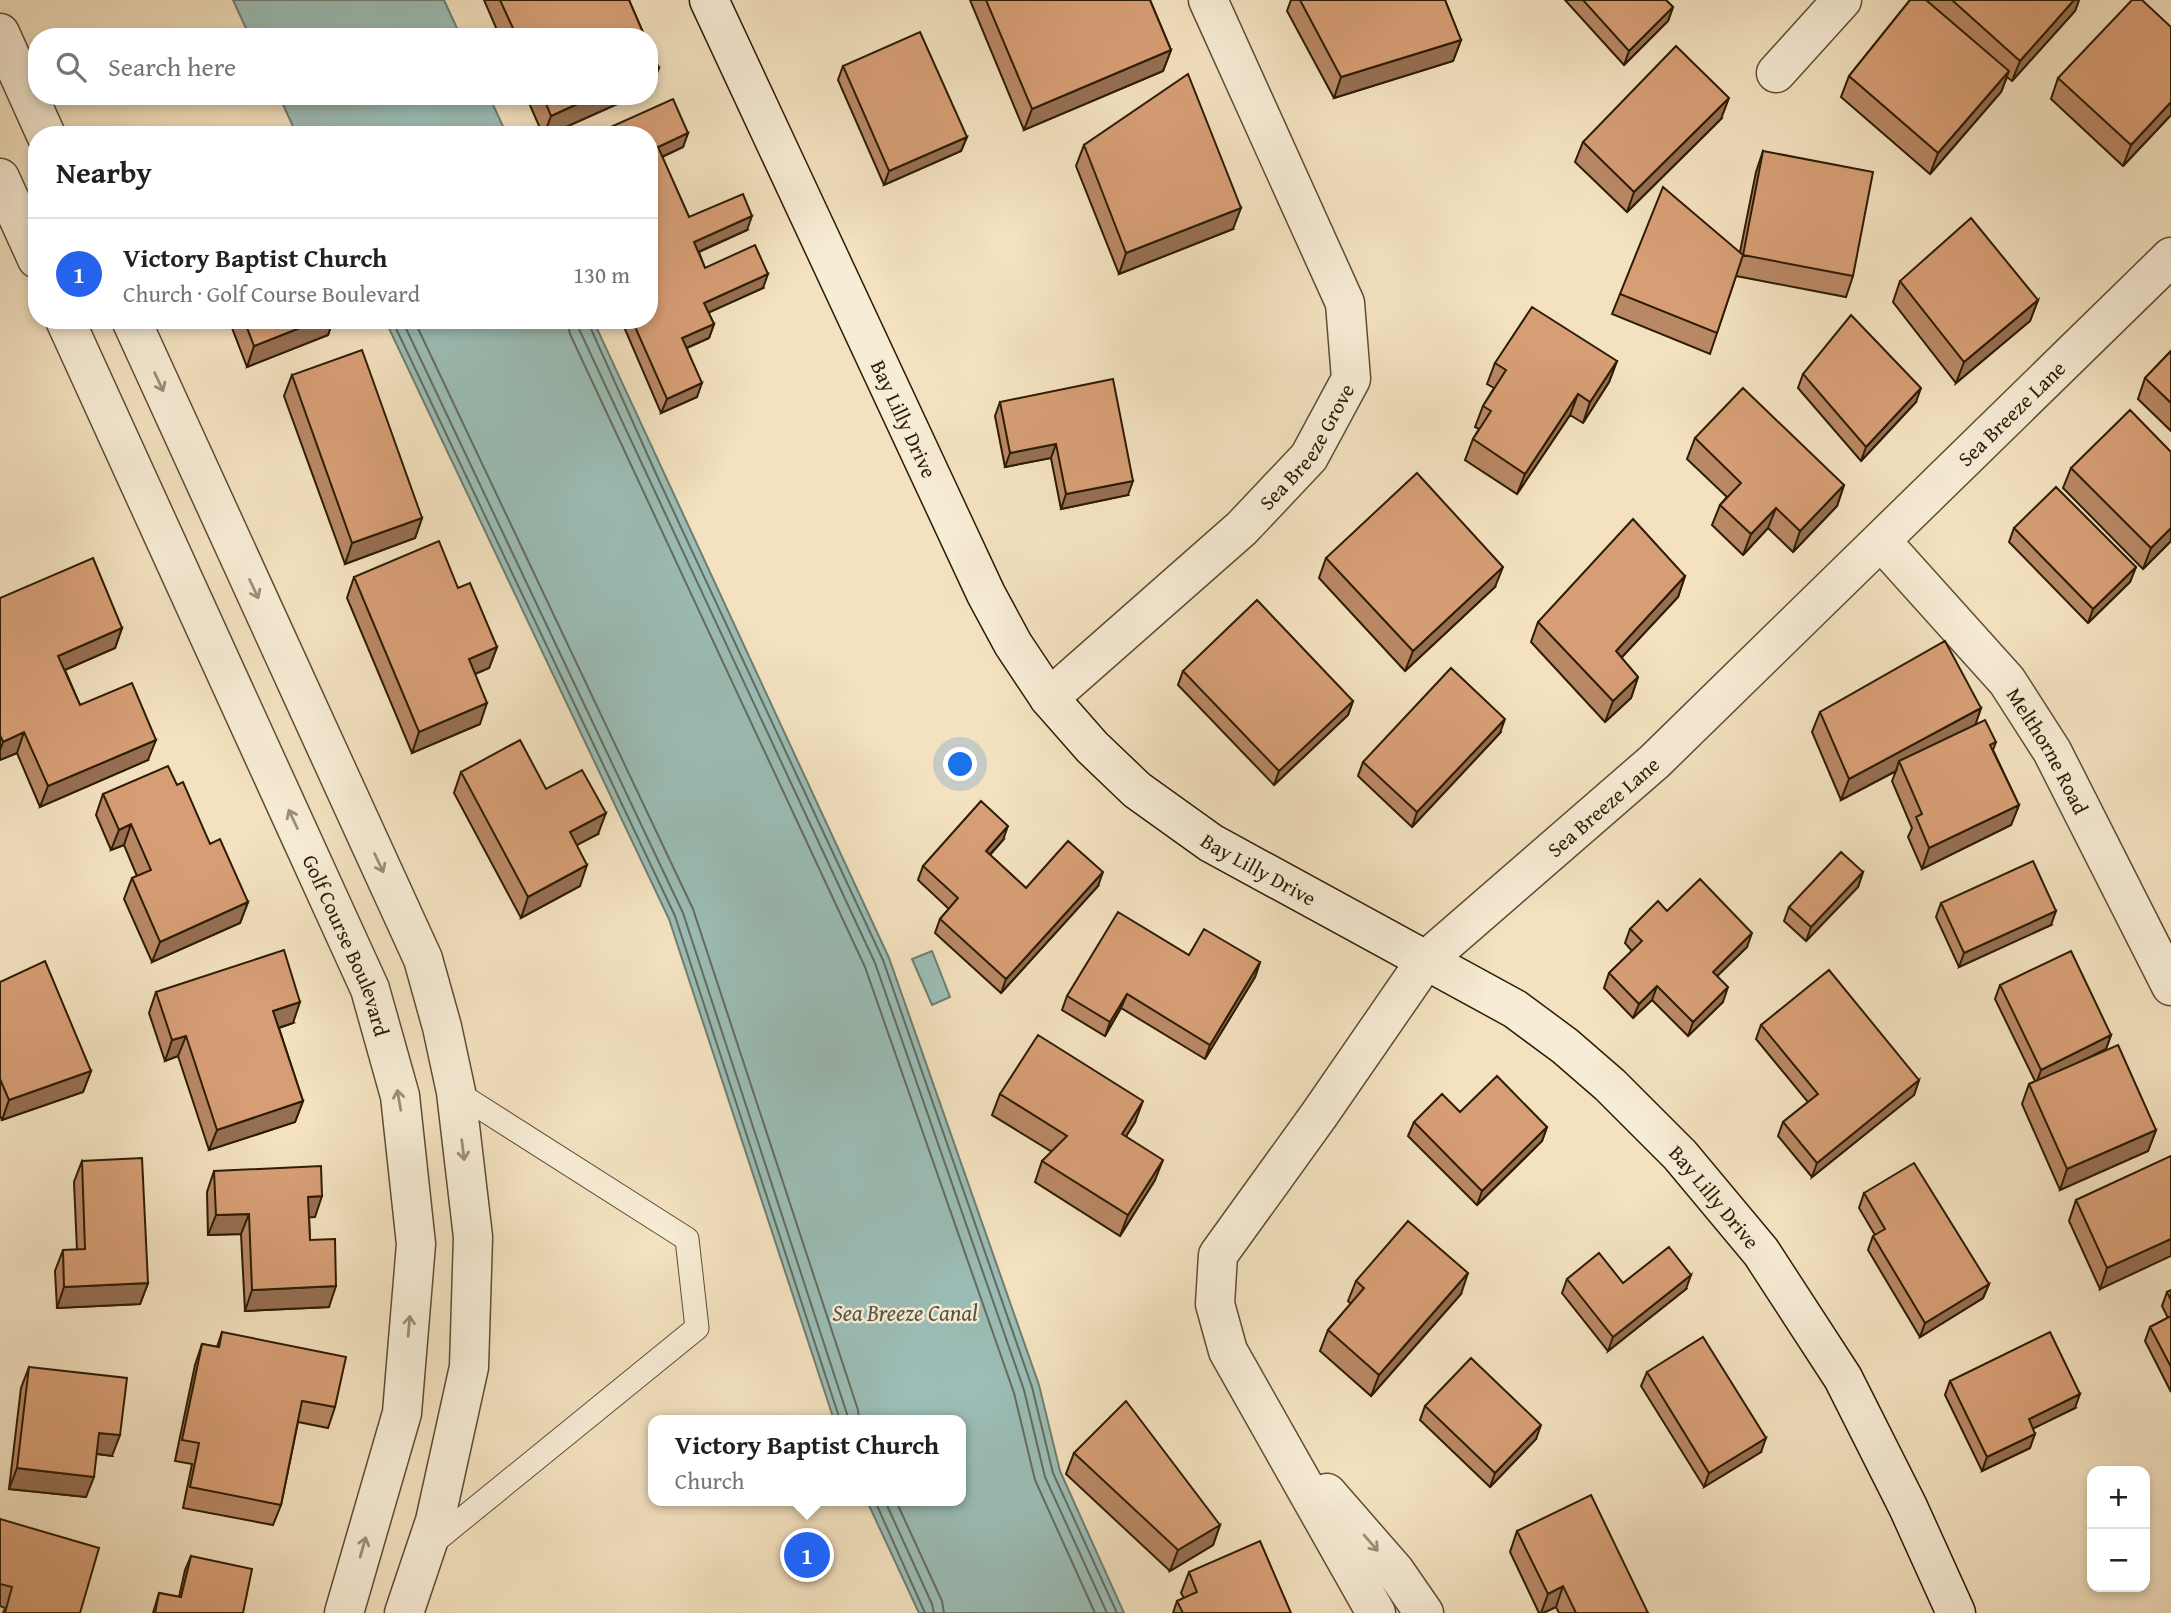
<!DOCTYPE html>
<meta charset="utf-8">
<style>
:root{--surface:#fff;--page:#f6f6f6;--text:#202124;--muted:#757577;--line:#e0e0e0;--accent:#2563eb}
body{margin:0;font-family:"Gentium Book Plus",serif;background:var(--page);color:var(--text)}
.controls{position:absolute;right:21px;bottom:21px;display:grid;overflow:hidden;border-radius:14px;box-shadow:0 4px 10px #0003}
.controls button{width:63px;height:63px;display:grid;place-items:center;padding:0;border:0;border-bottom:2px solid var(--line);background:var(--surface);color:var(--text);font:35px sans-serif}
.you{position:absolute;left:961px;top:765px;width:24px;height:24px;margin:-18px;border:5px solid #fff;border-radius:50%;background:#1a73e8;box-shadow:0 0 0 10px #1a73e833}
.badge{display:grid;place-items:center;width:46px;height:46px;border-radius:50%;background:var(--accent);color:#fff;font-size:23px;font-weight:700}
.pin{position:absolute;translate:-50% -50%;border:4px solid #fff;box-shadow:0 2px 7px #0006}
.popup{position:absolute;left:648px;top:1415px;width:318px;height:91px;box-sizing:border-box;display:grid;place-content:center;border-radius:14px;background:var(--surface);filter:drop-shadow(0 2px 5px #0005);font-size:23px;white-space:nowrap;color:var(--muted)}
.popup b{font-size:26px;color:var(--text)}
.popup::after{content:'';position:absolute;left:50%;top:100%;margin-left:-14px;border:14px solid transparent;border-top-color:var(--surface)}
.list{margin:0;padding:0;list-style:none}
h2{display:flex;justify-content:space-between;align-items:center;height:91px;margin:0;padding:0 28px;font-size:30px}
h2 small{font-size:23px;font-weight:400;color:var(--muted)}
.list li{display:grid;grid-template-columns:46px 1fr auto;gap:21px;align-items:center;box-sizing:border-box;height:112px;padding:0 28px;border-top:2px solid var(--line)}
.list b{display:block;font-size:26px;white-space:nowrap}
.list p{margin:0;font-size:23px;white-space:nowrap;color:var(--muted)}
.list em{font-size:23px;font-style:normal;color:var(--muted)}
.icon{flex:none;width:38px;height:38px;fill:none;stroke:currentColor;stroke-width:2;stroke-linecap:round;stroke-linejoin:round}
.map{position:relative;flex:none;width:2171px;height:1613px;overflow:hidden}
.search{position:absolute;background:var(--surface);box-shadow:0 4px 10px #0003;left:28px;top:28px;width:630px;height:77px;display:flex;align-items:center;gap:18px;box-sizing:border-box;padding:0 24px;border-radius:28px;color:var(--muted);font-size:26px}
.panel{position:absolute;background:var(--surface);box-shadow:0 4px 10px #0003;left:28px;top:126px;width:630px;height:203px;border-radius:28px}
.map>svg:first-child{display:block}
.water{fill:#9bbdb6;stroke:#6f7d6f;stroke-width:2}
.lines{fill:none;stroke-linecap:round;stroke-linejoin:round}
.shore{stroke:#646c5d;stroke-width:2}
.lane-casing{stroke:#5e4d33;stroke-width:25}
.street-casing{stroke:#5e4d33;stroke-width:41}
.secondary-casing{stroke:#2d1c04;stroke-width:41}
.lane{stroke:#f7ecd5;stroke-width:23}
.street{stroke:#f7ecd5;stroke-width:38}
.secondary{stroke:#f7ecd5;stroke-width:38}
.wall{fill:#b98865;stroke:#2d1c04;stroke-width:2}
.shaded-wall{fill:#966f52;stroke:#2d1c04;stroke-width:2}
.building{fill:#d79e75;stroke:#2d1c04;stroke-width:2}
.oneway{stroke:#9c8e77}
.labels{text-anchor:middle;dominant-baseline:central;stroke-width:5;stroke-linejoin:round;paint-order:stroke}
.street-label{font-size:21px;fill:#2d1c04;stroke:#f7ecd5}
.water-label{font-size:23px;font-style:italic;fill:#545442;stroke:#f7ecd5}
</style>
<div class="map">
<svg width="2171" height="1613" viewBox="0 0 2171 1613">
<rect width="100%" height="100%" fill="#f3e1bf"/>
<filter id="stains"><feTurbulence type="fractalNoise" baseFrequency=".00286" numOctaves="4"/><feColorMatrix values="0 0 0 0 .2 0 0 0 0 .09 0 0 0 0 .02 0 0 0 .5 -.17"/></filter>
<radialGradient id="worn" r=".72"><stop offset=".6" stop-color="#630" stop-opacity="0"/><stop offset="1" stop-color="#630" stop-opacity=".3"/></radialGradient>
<path class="water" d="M233,0H444L461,37H250Z
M279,96H489L507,135H297Z
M385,320H593L889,958L1039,1385L1060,1471L1124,1613H919L867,1501H961V1420H834L669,919Z
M932,951L950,997L932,1005L912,959Z"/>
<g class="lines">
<path class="shore" d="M392,320L675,916L840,1420
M402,320L683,913L849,1420
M414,320L693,909L858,1410L859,1420
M567,320L570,334L865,967L1014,1393L1035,1480L1095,1613
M578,320L579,329L875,963L1024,1390L1045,1477L1107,1613
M587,320L657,476L883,960L1032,1387L1053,1473L1117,1613
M875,1501L925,1613
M885,1501L932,1604L934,1613
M896,1501L942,1601L944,1613"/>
<g class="lane-casing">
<path id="lane" d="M429,1546L697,1328L687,1239L456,1092"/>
</g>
<g class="street-casing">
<g id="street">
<path d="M0,33L46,135"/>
<path d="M1776,73L1842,0"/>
<path d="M0,178L37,259"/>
<path id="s1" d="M65,320L370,989L400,1096L416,1244L402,1413L344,1613"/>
<path d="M131,320L423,959L442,1027L456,1092L473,1237L469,1367L435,1521L404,1613"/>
<path id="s2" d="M1882,542L2007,681L2052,751L2171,986"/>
<path id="s3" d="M1049,698L1242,528L1309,457L1351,379L1345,303L1208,0"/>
<path d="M1327,1493L1395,1571L1424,1613"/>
<path id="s4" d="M1376,1613L1228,1351L1215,1304L1218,1255L1319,1115L1426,960L1654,762L2171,257"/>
</g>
</g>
<g class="secondary-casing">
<g id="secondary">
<path id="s5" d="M709,0L986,594L1013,644L1049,698L1092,747L1137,790L1211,843L1515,1009L1565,1046L1610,1085L1680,1155L1761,1252L1843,1378L1908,1507L1956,1613"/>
</g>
</g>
<use href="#lane" class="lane"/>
<use href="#street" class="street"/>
<use href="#secondary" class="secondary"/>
</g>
<path class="wall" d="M484,0H629L645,37H500Z
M970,0H1150L1171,50L1163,71L1024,130Z
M1291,0H1445L1461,40L1453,61L1334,98L1287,11Z
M1565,0H1666L1673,7L1668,21L1624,65Z
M1910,0H2079L2075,11L2012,81L2007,77L2001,92L1930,174L1841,97L1849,76Z
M843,66L967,137L961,151L884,185L838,80Z
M2058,78L2171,115L2123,166L2051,99Z
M526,96H635L548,135H543Z
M1721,119L1627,212L1575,162L1583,142Z
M688,133L683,147L662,157L689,217L747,230L699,252L705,268L763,288L708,312L714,324L709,338L687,348L697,397L661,413L621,320H649V135Z
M1084,145L1233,229L1119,274L1076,166Z
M1763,151L1853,276L1846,297L1736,276L1710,354L1612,314L1620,294L1740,252L1756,172Z
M1900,281L2038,300L2030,321L1956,383L1893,302Z
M229,320H333L328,335L247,367Z
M2171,351V431L2138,399L2145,378Z
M1617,361L1609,382L1583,423L1570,415L1517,494L1465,460L1473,439L1479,429L1475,427L1483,406L1494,388L1487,384L1495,363Z
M1803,374L1916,402L1861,461L1798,388Z
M292,375L422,518L415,538L345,564L284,396Z
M1000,402L1128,495L1061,509L1051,458L1005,467L995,416Z
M1695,438L1844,485L1837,506L1793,552L1768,528L1743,555L1712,525L1720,505L1727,497L1687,459Z
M2071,468L2171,541L2143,569L2063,488Z
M2014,528L2136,567L2130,582L2088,623L2009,542Z
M1326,558L1495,587L1405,671L1319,578Z
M1685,576L1678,597L1621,658L1638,677L1631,698L1605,722L1531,642L1538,622Z
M354,577L458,588L497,647L489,668L475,674L480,724L412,753L347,598Z
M0,598L122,628L115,648L65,670L80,705L148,760L40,807L17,753L0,760Z
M1183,671L1353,701L1348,715L1274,785L1178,685Z
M1981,708L1975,725L1996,742L1993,750L2019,805L2011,825L1922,869L1908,837L1912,828L1892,781L1896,771L1841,800L1812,732L1820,712Z
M1500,733L1412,827L1358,776L1363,762Z
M461,772L598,834L576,845L580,886L521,918L454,793Z
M177,785L210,844L248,902L240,923L152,962L124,899L132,878L137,876L124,845L111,850L96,815L103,794Z
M1003,840L990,855L1026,888L1098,886L1001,993L935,933L940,919L949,909L918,880L923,866Z
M1863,872L1858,887L1806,941L1784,921L1789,907Z
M1941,903L2051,925L1959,967L1936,917Z
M1667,911L1747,947L1717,976L1723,1002L1688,1036L1652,1000L1633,1018L1604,988L1609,973L1632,951L1625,943L1630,929Z
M1189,955L1260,962L1255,977L1205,1059L1121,1008L1105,1036L1062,1010L1067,996Z
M0,982L91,1071L83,1092L2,1120L0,1116Z
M2000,985L2111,1035L2106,1049L2156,1130L2148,1151L2060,1190L2022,1104L2029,1084L2035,1081L1995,999Z
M156,992L293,1023L279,1028L303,1101L295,1122L209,1150L178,1056L165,1061L149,1013Z
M1761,1025L1919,1080L1914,1095L1812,1177L1778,1136L1783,1122L1808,1102L1756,1039Z
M1000,1094L1135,1122L1126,1136L1155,1180L1120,1236L1035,1182L1042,1161L1052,1152L992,1115Z
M1414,1122L1547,1127L1542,1141L1477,1205L1408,1136Z
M2171,1156L2100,1289L2069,1221L2076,1200Z
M82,1161L148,1283L140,1304L57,1308L55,1271L63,1250H77L74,1182Z
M214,1171L315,1217H309L310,1240L329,1307L245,1311L241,1234L208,1235L207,1192Z
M1864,1193L1989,1284L1983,1298L1920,1337L1868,1250L1873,1236L1875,1235L1859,1208Z
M1567,1279L1623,1283L1686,1289L1608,1351L1562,1293Z
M1356,1281L1461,1294L1371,1396L1320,1351L1328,1330L1351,1304L1348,1301Z
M2171,1290V1392L2145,1341L2150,1327L2168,1318L2162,1306L2167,1292Z
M222,1332L335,1407L328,1428L298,1422L281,1505L273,1525L183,1508L192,1464L175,1461L195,1365L202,1344L217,1347Z
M29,1367L112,1456L96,1454L86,1497L9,1489L21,1388Z
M1647,1372L1761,1452L1704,1487L1641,1386Z
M1950,1381L2075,1408L2033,1428L2030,1448L1982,1471L1945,1395Z
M1425,1406L1536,1439L1490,1487L1420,1420Z
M1074,1453L1220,1525L1213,1545L1170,1571L1066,1474Z
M0,1519L80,1613H3L5,1608L0,1606Z
M1517,1531L1648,1613H1559L1556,1607L1543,1613H1539L1510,1552Z
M191,1556L243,1613H153L159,1593L179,1597L185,1570Z
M1189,1572L1291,1613H1173L1177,1601L1184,1598L1181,1593Z"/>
<path class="shaded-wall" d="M2074,0H2079L2075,11L2012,81L2020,61Z
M1673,7L1668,21L1624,65L1629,51Z
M1461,40L1453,61L1334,98L1341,77Z
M1171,50L1163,71L1024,130L1032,109Z
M659,68L651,89L649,90V72Z
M2009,71L2001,92L1930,174L1938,153Z
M595,96H635L548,135H544L551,116Z
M1729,98L1721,119L1627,212L1634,192Z
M2171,102V115L2123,166L2131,145Z
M688,133L683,147L653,161L658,147Z
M967,137L961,151L884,185L889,171Z
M1241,208L1233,229L1119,274L1126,253Z
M752,216L747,230L689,256L694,242Z
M768,274L763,288L699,317L704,303Z
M2038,300L2030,321L1956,383L1964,362Z
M320,320H333L328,335L247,367L254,346Z
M714,324L709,338L677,352L682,338Z
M1617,361L1609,382L1583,423L1590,402Z
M702,383L697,397L661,413L667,399Z
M1921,388L1916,402L1861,461L1866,447Z
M1578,394L1570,415L1517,494L1525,474Z
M1056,444L1051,458L1005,467L1010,453Z
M1133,481L1128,495L1061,509L1066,494Z
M1844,485L1837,506L1793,552L1800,531Z
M1776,508L1768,528L1743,555L1751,534Z
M422,518L415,538L345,564L352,543Z
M2171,528V541L2143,569L2151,548Z
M1503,567L1495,587L1405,671L1413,651Z
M2136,567L2130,582L2088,623L2093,609Z
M1685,576L1678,597L1608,672L1616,651Z
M122,628L115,648L51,676L58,656Z
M497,647L489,668L461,680L469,659Z
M1638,677L1631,698L1605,722L1613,701Z
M1353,701L1348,715L1274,785L1279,771Z
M487,703L480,724L412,753L419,732Z
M1981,708L1974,729L1899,761L1896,771L1841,800L1849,779Z
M1505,719L1500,733L1412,827L1417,812Z
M24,732L17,753L0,760V750L3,742Z
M156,740L148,760L40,807L48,786Z
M2019,805L2011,825L1922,869L1929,848Z
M606,813L598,834L562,853L570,832Z
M131,824L124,845L111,850L119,830Z
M1008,826L1003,840L980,865L986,851Z
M587,865L580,886L521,918L528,897Z
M1103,872L1098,886L1001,993L1006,979Z
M1863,872L1858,887L1806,941L1811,927Z
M248,902L240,923L152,962L160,942Z
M2056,911L2051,925L1959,967L1964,953Z
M1752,933L1747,947L1707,986L1713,972Z
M1260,962L1255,977L1205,1059L1210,1045Z
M1657,986L1652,1000L1633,1018L1639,1004Z
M1728,987L1723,1002L1688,1036L1693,1022Z
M1127,994L1121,1008L1105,1036L1110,1022Z
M300,1002L293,1023L266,1032L273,1011Z
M2111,1035L2106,1049L2036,1084L2041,1070Z
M186,1036L178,1056L165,1061L172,1040Z
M91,1071L83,1092L2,1120L9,1100Z
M1919,1080L1914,1095L1812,1177L1817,1163Z
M303,1101L295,1122L209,1150L217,1130Z
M1143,1101L1135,1122L1115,1154L1122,1134Z
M1547,1127L1542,1141L1477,1205L1482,1191Z
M2156,1130L2148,1151L2060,1190L2067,1169Z
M1163,1160L1155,1180L1120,1236L1128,1215Z
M322,1196L315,1217L301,1218L308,1197Z
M249,1214L241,1234L208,1235L216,1215Z
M2171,1239V1256L2100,1289L2107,1268Z
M1468,1273L1461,1294L1371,1396L1379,1375Z
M1691,1275L1686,1289L1608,1351L1613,1337Z
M148,1283L140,1304L57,1308L64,1287Z
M1989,1284L1983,1298L1920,1337L1925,1323Z
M336,1286L329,1307L245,1311L252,1290Z
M2080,1394L2075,1408L2024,1433L2029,1419Z
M1541,1425L1536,1439L1490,1487L1495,1473Z
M99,1433L120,1435L112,1456L91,1453Z
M2035,1434L2030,1448L1982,1471L1987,1457Z
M1766,1438L1761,1452L1704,1487L1709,1473Z
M17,1468L94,1477L86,1497L9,1489Z
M1220,1525L1213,1545L1170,1571L1178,1550Z
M1563,1586L1556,1607L1543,1613H1541L1548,1594Z"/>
<path class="building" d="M500,0H629L645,37H517Z
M986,0H1150L1171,50L1032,109Z
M1300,0H1445L1461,40L1341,77Z
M1583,0H1666L1673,7L1629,51Z
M1910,0H1926L2009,71L1938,153L1849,76Z
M1952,0H2074L2020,61Z
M2132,0H2142L2171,27V102L2131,145L2058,78Z
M920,32L967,137L889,171L843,66Z
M1676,46L1729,98L1634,192L1583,142Z
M649,47L659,68L649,72Z
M1188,74L1241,208L1126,253L1084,145Z
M543,96H595L551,116Z
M673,99L688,133L658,147L689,217L743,194L752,216L694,242L705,268L755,245L768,274L704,303L714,324L682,338L702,383L667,399L632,320H649V135H593Z
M1763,151L1873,172L1853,276L1743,255Z
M1663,187L1743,255L1717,333L1620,294Z
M1971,218L2038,300L1964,362L1900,281Z
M1532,307L1617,361L1590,402L1578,394L1525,474L1473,439L1491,411L1483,406L1506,370L1495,363Z
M1851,315L1921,388L1866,447L1803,374Z
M244,320H320L254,346Z
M362,350L422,518L352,543L292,375Z
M2171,351V403L2145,378Z
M1113,379L1133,481L1066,494L1056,444L1010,453L1000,402Z
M1743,388L1844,485L1800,531L1776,508L1751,534L1720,505L1741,483L1695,438Z
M2130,410L2171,452V528L2151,548L2071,468Z
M1417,473L1503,567L1413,651L1326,558Z
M2056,487L2136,567L2093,609L2014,528Z
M1633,519L1685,576L1616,651L1638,677L1613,701L1538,622Z
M439,541L458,588L470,583L497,647L469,659L487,703L419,732L354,577Z
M93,558L122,628L58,656L80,705L132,683L156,740L48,786L24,732L3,742L0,735V598Z
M1257,600L1353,701L1279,771L1183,671Z
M1945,641L1981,708L1849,779L1820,712Z
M1451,668L1505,719L1417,812L1363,762Z
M1985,720L1996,742L1990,745L2019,805L1929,848L1916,817L1922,814L1899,761Z
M520,740L546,789L582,770L606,813L570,832L587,865L528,897L461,772Z
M168,766L177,785L183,782L210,844L220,839L248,902L160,942L132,878L151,870L131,824L119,830L103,794Z
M981,801L1008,826L986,851L1026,888L1068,841L1103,872L1006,979L940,919L958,898L923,866Z
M1841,852L1863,872L1811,927L1789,907Z
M2033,861L2056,911L1964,953L1941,903Z
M1700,879L1752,933L1713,972L1728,987L1693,1022L1657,986L1639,1004L1609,973L1642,941L1630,929L1658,901L1667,911Z
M1118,912L1189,955L1204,929L1260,962L1210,1045L1127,994L1110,1022L1067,996Z
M284,950L300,1002L273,1011L303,1101L217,1130L186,1036L172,1040L156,992Z
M2071,951L2111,1035L2041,1070L2000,985Z
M45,961L91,1071L9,1100L0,1079V982Z
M1829,970L1919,1080L1817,1163L1783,1122L1818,1094L1761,1025Z
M1038,1035L1143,1101L1122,1134L1163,1160L1128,1215L1042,1161L1067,1136L1000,1094Z
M2118,1045L2156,1130L2067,1169L2029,1084Z
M1497,1076L1547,1127L1482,1191L1414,1122L1442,1094L1460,1112Z
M2171,1156V1239L2107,1268L2076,1200Z
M142,1158L148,1283L64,1287L63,1250L85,1249L82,1161Z
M1914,1163L1989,1284L1925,1323L1873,1236L1885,1229L1864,1193Z
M321,1166L322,1196L308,1197L310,1240L335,1239L336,1286L252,1290L249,1214L216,1215L214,1171Z
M1408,1221L1468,1273L1379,1375L1328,1330L1364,1288L1356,1281Z
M1669,1247L1691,1275L1613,1337L1567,1279L1599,1253L1623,1283Z
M2171,1290V1300L2167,1292Z
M2171,1316V1367L2150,1327Z
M222,1332L346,1357L335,1407L302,1401L281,1505L190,1487L199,1443L182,1440L202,1344L219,1347Z
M2050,1332L2080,1394L2029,1419L2035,1434L1987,1457L1950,1381Z
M1703,1337L1766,1438L1709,1473L1647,1372Z
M1471,1358L1541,1425L1495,1473L1425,1406Z
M29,1367L127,1378L120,1435L99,1433L94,1477L17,1468Z
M1126,1401L1220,1525L1178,1550L1074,1453Z
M1591,1495L1648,1613H1576L1563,1586L1548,1594L1517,1531Z
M0,1519L99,1548L80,1613H5L12,1587L0,1584Z
M1260,1541L1291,1613H1183L1177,1601L1197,1592L1189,1572Z
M191,1556L252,1569L243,1613H155L159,1593L181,1597Z"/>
<defs><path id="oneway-shaft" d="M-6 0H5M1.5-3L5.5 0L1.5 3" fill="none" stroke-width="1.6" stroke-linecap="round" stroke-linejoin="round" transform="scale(1.75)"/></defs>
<g class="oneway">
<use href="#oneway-shaft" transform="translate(159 382) rotate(65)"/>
<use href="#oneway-shaft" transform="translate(254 589) rotate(65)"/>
<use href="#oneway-shaft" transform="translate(293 819) rotate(-115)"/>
<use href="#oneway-shaft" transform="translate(379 863) rotate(65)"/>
<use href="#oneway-shaft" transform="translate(399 1100) rotate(-100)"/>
<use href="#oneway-shaft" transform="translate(463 1150) rotate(83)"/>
<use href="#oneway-shaft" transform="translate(409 1326) rotate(-85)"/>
<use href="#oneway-shaft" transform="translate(1371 1543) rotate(49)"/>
<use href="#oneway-shaft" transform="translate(363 1547) rotate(-74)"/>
</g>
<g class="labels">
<g class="street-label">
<text stroke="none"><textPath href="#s4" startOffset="1561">Sea Breeze Lane</textPath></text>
<text stroke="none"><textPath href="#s5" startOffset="462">Bay Lilly Drive</textPath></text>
<text stroke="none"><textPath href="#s3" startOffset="362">Sea Breeze Grove</textPath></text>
<text stroke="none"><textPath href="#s2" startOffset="268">Melthorne Road</textPath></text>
<text stroke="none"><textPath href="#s4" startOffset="994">Sea Breeze Lane</textPath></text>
<text stroke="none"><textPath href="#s5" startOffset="1050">Bay Lilly Drive</textPath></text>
<text stroke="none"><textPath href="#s1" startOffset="686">Golf Course Boulevard</textPath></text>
<text stroke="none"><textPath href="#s5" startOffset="1617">Bay Lilly Drive</textPath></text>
</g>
<g class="water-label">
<text x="905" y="1312">Sea Breeze Canal</text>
</g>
</g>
<rect width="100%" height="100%" filter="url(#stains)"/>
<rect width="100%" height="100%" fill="url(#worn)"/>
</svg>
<div class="controls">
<button>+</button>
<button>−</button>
</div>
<div class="you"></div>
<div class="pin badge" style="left:807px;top:1555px">1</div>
<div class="popup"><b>Victory Baptist Church</b>Church</div>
<div class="search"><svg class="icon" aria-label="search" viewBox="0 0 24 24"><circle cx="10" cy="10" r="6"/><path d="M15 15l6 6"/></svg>Search here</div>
<section class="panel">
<h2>Nearby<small></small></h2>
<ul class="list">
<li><span class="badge">1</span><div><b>Victory Baptist Church</b><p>Church · Golf Course Boulevard</p></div><em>130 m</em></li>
</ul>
</section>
</div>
